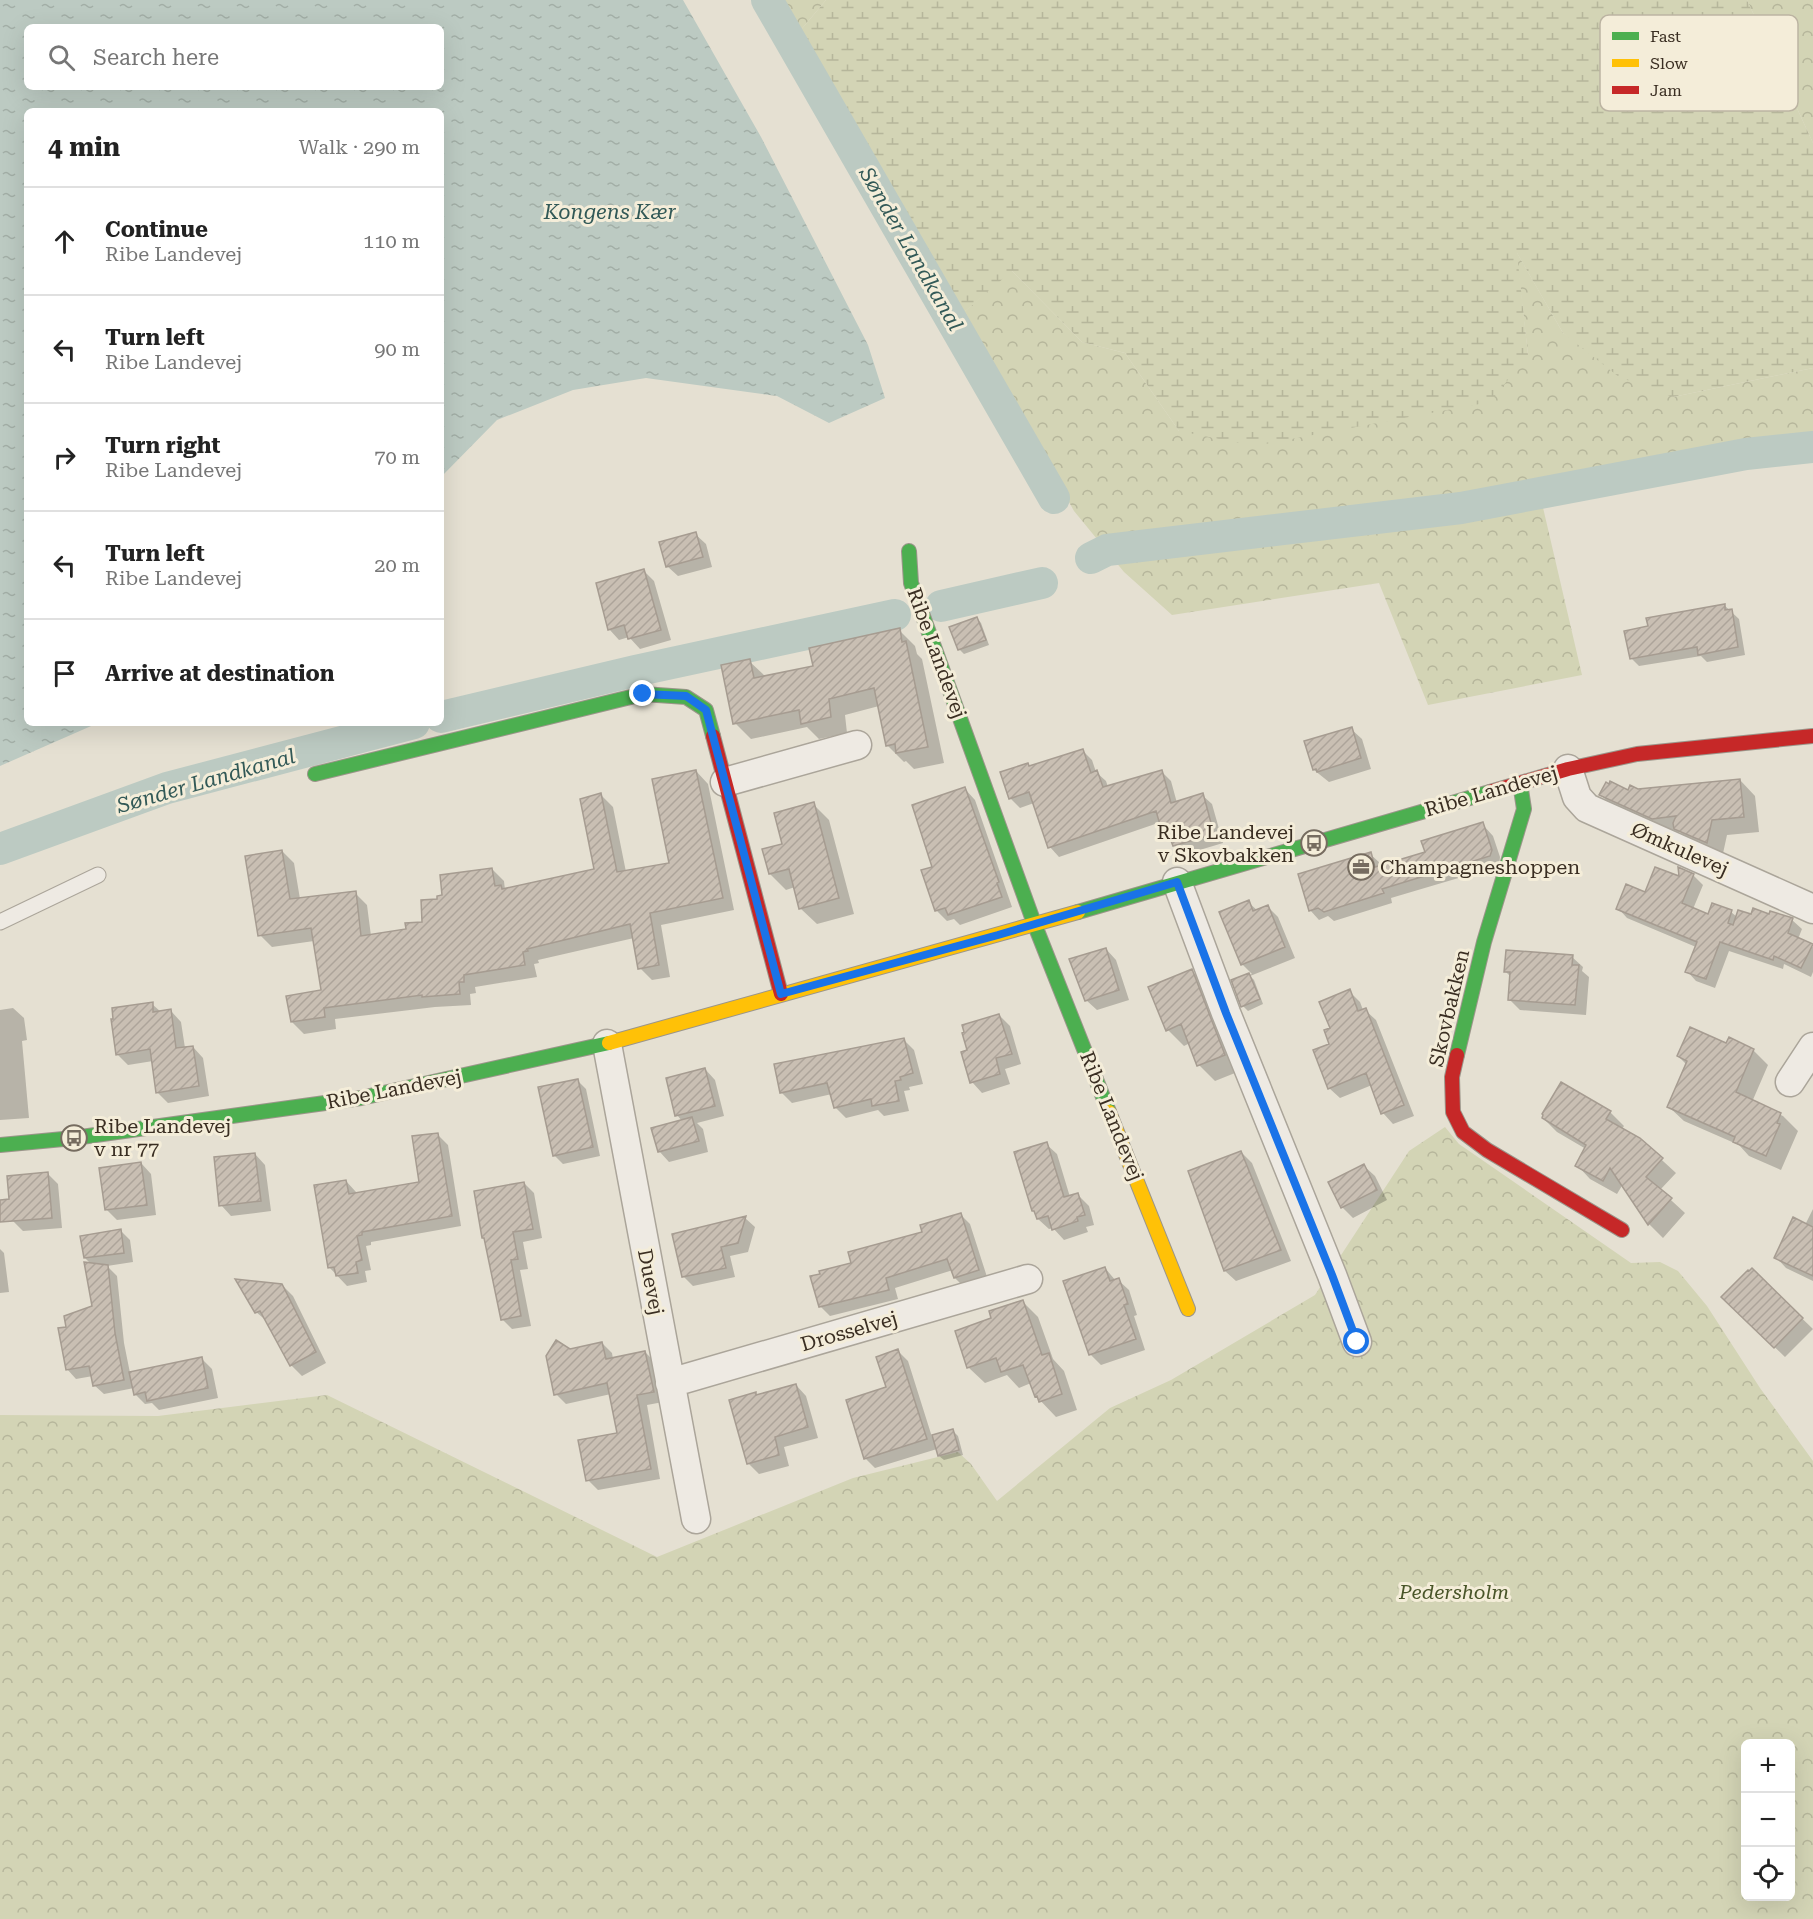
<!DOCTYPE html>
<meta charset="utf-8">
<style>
:root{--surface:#fff;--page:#f6f6f6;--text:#222;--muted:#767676;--line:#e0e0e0}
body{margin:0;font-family:"Roboto Serif",serif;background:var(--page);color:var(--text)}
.controls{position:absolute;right:18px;bottom:18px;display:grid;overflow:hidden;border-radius:9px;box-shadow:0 6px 24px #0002}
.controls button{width:54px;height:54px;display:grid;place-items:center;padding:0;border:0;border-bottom:2px solid var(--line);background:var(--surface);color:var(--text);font:30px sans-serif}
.stop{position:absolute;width:18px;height:18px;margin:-14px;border:4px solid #1a73e8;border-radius:50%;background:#fff}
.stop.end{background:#1a73e8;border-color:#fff;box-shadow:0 2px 6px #0008}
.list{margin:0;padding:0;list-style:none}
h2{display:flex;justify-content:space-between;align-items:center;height:78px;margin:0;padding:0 24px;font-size:26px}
h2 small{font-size:20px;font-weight:400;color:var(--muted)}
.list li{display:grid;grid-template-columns:39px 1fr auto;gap:18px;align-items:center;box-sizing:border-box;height:108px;padding:0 24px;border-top:2px solid var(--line)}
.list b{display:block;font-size:22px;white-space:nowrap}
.list p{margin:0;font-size:20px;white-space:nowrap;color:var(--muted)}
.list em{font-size:20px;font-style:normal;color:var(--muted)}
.icon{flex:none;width:33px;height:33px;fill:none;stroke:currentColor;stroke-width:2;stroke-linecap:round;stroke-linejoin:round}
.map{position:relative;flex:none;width:1813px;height:1919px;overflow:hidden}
.search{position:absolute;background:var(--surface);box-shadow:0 6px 24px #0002;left:24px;top:24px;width:420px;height:66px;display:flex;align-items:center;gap:15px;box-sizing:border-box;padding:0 21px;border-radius:9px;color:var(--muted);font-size:22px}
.panel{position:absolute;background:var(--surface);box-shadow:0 6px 24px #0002;left:24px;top:108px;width:420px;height:618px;border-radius:9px}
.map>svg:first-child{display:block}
.forest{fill:url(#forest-crowns);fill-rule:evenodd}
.wetland{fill:url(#wetland-marsh)}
.water{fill:url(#water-ripples);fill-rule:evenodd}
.shadow{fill:#0003}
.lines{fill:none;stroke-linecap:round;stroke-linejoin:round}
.canal{stroke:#bccac2;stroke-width:32}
.building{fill:url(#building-hatch);stroke:#a69c91;stroke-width:1.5}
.lane-casing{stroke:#aba59a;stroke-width:17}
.street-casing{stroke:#aba59a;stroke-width:31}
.fast-casing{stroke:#9b958a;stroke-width:16}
.slow-casing{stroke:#9b958a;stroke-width:16}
.jam-casing{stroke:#9b958a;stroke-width:16}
.lane{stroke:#eeeae3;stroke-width:15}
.street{stroke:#eeeae3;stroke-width:28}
.fast{stroke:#4caf50;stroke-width:14}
.slow{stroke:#ffc107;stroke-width:14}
.jam{stroke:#c62828;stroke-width:14}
.route{stroke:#1a73e8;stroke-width:8}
.labels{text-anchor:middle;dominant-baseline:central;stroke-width:6;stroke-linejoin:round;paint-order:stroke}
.street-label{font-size:20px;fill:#3a2e22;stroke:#f4edd9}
.poi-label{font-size:20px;fill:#3a2e22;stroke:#f4edd9;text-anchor:start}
.park-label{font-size:20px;font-style:italic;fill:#495529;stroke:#f4edd9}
.water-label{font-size:21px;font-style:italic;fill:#325957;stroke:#f4edd9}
.key{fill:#f4edd9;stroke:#bcb4a2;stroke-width:1.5}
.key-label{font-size:16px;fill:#3a2e22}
</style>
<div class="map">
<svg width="1813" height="1919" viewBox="0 0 1813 1919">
<defs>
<pattern id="forest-crowns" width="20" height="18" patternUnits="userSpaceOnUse" patternTransform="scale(1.5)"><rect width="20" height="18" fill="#d3d4b5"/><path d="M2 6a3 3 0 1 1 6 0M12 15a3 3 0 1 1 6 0" fill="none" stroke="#b6b69b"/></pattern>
<pattern id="wetland-marsh" width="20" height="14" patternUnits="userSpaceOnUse" patternTransform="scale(1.5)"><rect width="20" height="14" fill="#d3d4b5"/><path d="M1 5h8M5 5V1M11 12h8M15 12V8" fill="none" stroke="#b6b69b"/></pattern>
<pattern id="water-ripples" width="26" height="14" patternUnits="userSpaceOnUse" patternTransform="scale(1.5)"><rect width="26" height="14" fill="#bccac2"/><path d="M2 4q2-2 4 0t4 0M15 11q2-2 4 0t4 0" fill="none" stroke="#a2aea6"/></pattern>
<pattern id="building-hatch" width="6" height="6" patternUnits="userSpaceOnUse" patternTransform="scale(1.5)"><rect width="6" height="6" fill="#c9bfb3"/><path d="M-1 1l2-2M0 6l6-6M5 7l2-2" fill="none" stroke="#ada49a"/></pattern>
</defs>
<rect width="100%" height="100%" fill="#e5e0d2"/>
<path class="forest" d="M784,0H826L800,31Z
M1747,0H1813V143Z
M1516,251L1563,333L1673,397L1813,368V442L1541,499L1582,675L1428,705L1379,583L1172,615L1124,572L1074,511L963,313L1011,270L1082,342L1125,353L1179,431L1528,355Z
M1445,1127L1459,1144L1631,1263L1660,1262L1678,1271L1707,1306L1760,1388L1813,1461V1919H0V1415L158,1416L327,1395L657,1557L853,1478L958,1452L971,1464L997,1501L1110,1408L1171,1380L1315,1295L1409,1151ZM1746,1744H1790V1896H1746Z"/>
<path class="wetland" d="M826,0H1747L1813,143V368L1673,397L1619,377L1563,333L1517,253L1528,355L1490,402L1254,446L1179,431L1125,353L1082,342L1012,271L963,313L800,31Z"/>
<path class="water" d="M0,0H683L761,137L868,345L885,398L829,423L777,396L646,378L573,390L497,420L441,477V111H27V723H98L0,766ZM27,27H441V87H27Z"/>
<path class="shadow" d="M695,534L706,544L712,567L678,576L667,566Z
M644,571L654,581L671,640L640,649L629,637L619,640L609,629Z
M1724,605L1739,619L1745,655L1707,662L1701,656L1639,666L1631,658Z
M977,618L981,623L989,645L964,654L959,649Z
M899,630L915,646L917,654L922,659L944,763L914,769L906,761L904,762L887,745L879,706L845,715L847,733L819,739L807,727L751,739L735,723L749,661L766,677L814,667Z
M1351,729L1362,739L1371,769L1329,782L1314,770Z
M1083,751L1092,760L1096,772L1106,781L1108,787L1162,772L1171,781L1177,803L1202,795L1212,804L1223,843L1183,855L1164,834L1161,822L1059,857L1050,847L1034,803L1020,808L1010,798L1028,764L1030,767Z
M696,771L708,784L734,910L661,925L670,977L652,980L640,968L634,938L538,960L539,963L534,964L537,977L475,987L476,993L470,994L471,1005L435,1007L335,1019L336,1029L304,1034L292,1022L322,991L314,941L272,947L260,935L282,851L294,863L300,899L355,893L367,905L371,936L408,930L423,923L439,901L492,869L504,881L505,890L596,870L601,795L613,807L626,872L671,864Z
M1740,780L1755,796L1759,832L1727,835L1722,858L1691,844L1680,832L1668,834L1616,810L1601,795Z
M965,789L975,800L1012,907L960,925L954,919L947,921L937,911L923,871L934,868Z
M813,804L829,820L854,914L817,924L800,908L795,887L786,890L770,874L784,845Z
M1484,826L1493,836L1500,857L1499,866L1391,898L1392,903L1334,921L1328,916L1319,920L1310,910L1370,854L1380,863L1381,867L1426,853Z
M1693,875L1703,885L1693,909L1708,916L1731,912L1737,917L1770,916L1792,920L1802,929L1798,939L1813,947V972L1811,977L1784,964L1783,969L1729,951L1715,988L1696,981L1687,971L1696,947L1627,918L1618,908L1646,894Z
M1248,902L1258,911L1268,907L1278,917L1295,958L1250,976L1254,980L1263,1004L1248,1011L1243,1006L1233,981L1252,974L1242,964L1221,913Z
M1106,949L1116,960L1129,1000L1097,1010L1086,1000Z
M1572,957L1583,967L1582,971L1589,977L1586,1015L1520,1010L1509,999L1511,977L1506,972Z
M1192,971L1208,987L1240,1071L1215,1081L1199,1065L1190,1043L1184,1046L1168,1030Z
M1349,991L1360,1002L1363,1010H1365L1376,1020L1414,1116L1393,1124L1383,1113L1372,1085L1340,1098L1329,1088L1332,1029Z
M152,1004L161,1012L171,1011L181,1022L185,1048L193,1047L203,1058L209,1096L168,1103L157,1092L153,1061L128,1065L117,1054L115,1020Z
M13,1008L24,1018L27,1040L22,1041L29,1118L0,1120V1010Z
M999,1015L1010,1026L1021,1064L1005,1069L1010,1084L982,1093L972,1082L969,1051Z
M904,1040L914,1050L923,1084L909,1087L910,1090L904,1091L909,1111L884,1116L878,1110L846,1118L835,1107L832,1094L792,1103L781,1092Z
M1727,1045L1753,1050L1768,1065L1752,1102L1783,1116L1798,1131L1781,1170L1749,1156L1739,1145L1684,1121L1669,1107L1687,1065L1678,1056Z
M705,1069L715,1080L724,1116L697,1123L703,1129L708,1152L669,1162L659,1151L682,1121L677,1115Z
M577,1080L586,1089L600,1156L563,1164L554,1155Z
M1610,1112L1624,1126L1621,1130L1639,1139L1676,1173L1660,1190L1685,1213L1663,1238L1649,1224L1623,1184L1617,1194L1590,1179L1577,1165L1586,1149L1557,1132L1543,1118Z
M438,1135L448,1145L461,1226L371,1242V1245L366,1246L371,1270L365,1271L367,1282L347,1286L329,1267L346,1181L356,1192V1194L420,1183Z
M1046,1144L1057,1154L1070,1197L1078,1195L1089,1206L1094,1225L1086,1227L1088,1232L1064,1240L1053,1228L1049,1229L1038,1219Z
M1241,1152L1252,1163L1291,1261L1236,1281L1225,1271L1190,1172Z
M255,1154L265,1165L271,1211L231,1216L221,1205Z
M141,1163L151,1174L156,1215L117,1220L106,1209Z
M1364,1166L1375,1176L1387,1200L1353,1218L1342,1207Z
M47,1173L58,1184L62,1228L23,1231L13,1221Z
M524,1183L534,1193L542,1238L523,1242L528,1269L520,1270L531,1326L512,1329L502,1319L486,1240L483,1238Z
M1813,1209V1281L1786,1268L1776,1257L1805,1225Z
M960,1214L970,1224L988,1280L965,1288L955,1278L953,1270L895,1288L898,1299L830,1316L820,1306L822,1275L853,1264Z
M745,1218L755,1227L748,1252L730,1256L735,1277L693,1286L684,1277L674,1235Z
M120,1230L130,1240L133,1262L107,1266L117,1276L124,1343L130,1373L201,1358L212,1369L218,1398L159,1410L152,1403L145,1404L135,1394L134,1388L104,1394L94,1385L93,1376L76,1379L67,1369V1328L93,1307L92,1265L85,1258Z
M0,1249L4,1253L9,1292L0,1293Z
M1105,1268L1116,1281L1118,1280L1129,1290L1137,1315L1134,1316L1145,1350L1101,1365L1090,1354Z
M1756,1274L1813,1329L1785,1357L1723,1297Z
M282,1285L293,1296L326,1363L302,1376L291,1365L268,1322L256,1312Z
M1022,1301L1038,1317L1053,1359L1064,1371L1077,1410L1056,1417L1036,1396L1031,1383L1019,1388L1007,1375L985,1383L968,1367L993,1319Z
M602,1343L612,1353L613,1359L645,1352L655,1362L663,1402L647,1405L660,1479L598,1490L588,1480L619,1434L611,1394L566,1404L556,1394L570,1350Z
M898,1351L908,1361L932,1437L953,1431L958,1436L963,1455L944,1460L939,1456L937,1449L875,1468L865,1458L888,1388Z
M796,1385L806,1396L818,1438L784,1447L789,1466L759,1474L748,1463L755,1394L757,1396Z"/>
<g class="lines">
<path class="canal" d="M767,0L1054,498
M1091,558L1107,550L1461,508L1746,454L1813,447
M941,606L1042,583
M441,717L635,671L895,615
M0,849L167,788L414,723"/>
</g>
<path class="building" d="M696,532L703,557L666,567L659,542Z
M644,569L661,630L628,639L624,625L608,630L596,583Z
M1725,604V610L1732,609L1738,647L1698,655L1697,647L1630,659L1624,631L1648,626L1646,618Z
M977,617L986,640L958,650L949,627Z
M900,628L902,642L906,641L928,747L896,753L895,744L886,746L874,688L829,699L831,717L801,724L799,710L733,724L721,665L750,659L754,678L813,666L809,648Z
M1352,727L1361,758L1317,772L1316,769L1313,770L1304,741Z
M1083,749L1091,773L1097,770L1103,787L1162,770L1171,803L1203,793L1214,834L1173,846L1168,833L1163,835L1156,811L1048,848L1029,792L1009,799L1000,772L1028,763L1029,766Z
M696,770L723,898L650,913L659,965L638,969L630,924L527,949L528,951L523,952L525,965L464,975V982H459L460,994L422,997V995L324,1008L325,1017L291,1022L286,996L321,990L311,928L258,936L245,856L282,850L290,899L356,891L361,936L406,929L405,923L422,922L421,900L437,899V896L442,895L440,875L492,868L495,886L501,885L502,889L594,869L580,799L601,793L617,872L669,863L652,779Z
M1740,779L1744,817L1712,820L1707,843L1674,829L1673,823L1676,816L1652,819L1599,795L1606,782L1609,784L1610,781L1628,790L1630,785L1638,789Z
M965,787L999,882L997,883L1002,897L948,915L945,908L935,911L921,870L932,867L912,805Z
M814,802L839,898L799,909L789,869L769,874L762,849L782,844L774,813Z
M1483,822L1492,850L1490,856L1382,889L1384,893L1324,912L1318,908L1309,911L1298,874L1371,852L1375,867L1425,852L1421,841Z
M1655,867L1679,876L1678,867L1694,874L1682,903L1708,914L1712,903L1732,910L1728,923L1733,925L1738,910L1751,914L1753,908L1769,914L1770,911L1793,918L1788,933L1813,944L1801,968L1774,956L1773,960L1720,942L1706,979L1685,972L1697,942L1616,909L1626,884L1645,892Z
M1249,900L1253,911L1268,905L1285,947L1241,965L1219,912Z
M1106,948L1119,990L1085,1001L1069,959Z
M1506,950L1573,955L1572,965H1579L1575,1005L1508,1000L1510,972H1504Z
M1192,969L1225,1055L1197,1066L1181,1024L1166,1031L1148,987Z
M1249,973L1260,999L1241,1007L1231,980Z
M1350,989L1358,1011L1366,1008L1404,1105L1381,1114L1366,1073L1328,1089L1313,1050L1329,1044L1324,1030L1330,1028L1319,1002Z
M153,1002V1012L171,1009L176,1048L193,1046L199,1086L156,1093L150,1049L116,1055L111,1019H113L112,1008Z
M999,1014L1012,1054L996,1058L1000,1074L970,1083L961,1052L967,1050L962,1033L964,1032L962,1025Z
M1690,1027L1726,1043L1729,1037L1754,1049L1736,1092L1781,1113L1777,1123L1780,1124L1766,1156L1733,1142L1735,1137L1667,1107L1687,1061L1677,1056Z
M904,1038L913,1073L900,1077L901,1080L895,1081L899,1101L872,1106L871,1099L834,1108L827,1083L780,1093L774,1064Z
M705,1068L715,1106L675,1116L666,1078Z
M578,1079L593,1147L553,1156L538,1087Z
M1561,1082L1611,1111L1606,1119L1640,1138L1663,1158L1646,1177L1672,1198L1648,1225L1610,1168L1603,1181L1575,1166L1586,1145L1542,1118L1543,1115L1542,1114Z
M692,1117L699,1141L658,1152L651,1128Z
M438,1133L452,1216L362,1232V1235L357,1236L362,1260L356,1262L358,1273L336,1276L334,1267L328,1268L314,1185L346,1180L349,1194L419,1182L412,1136Z
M1047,1142L1064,1197L1078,1193L1085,1215L1077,1217L1078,1221L1052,1230L1048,1216L1037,1219L1034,1211H1032L1014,1152Z
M1241,1151L1281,1250L1224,1271L1188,1171Z
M255,1153L261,1201L219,1206L214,1157Z
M141,1162L147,1205L105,1210L99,1168Z
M1364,1164L1377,1190L1341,1208L1328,1182Z
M48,1172L52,1218L0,1222V1200L9,1199L7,1176Z
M524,1182L533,1229L513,1232L518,1259L511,1260L521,1316L501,1320L484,1238H482L474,1191Z
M961,1213L979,1270L954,1278L947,1259L886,1278L889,1290L819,1307L810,1276L820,1274L819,1271L851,1263L848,1252L922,1232L920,1225Z
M746,1216L738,1243L721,1247L726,1268L682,1277L672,1234Z
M1793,1217L1813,1227V1276L1774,1258Z
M121,1229L124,1253L84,1258L80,1236Z
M84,1262L108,1265L115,1333L124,1380L93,1386L89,1366L66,1370L58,1328L66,1327L64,1316L92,1306Z
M1105,1267L1110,1281L1119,1278L1128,1304L1124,1305L1136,1339L1089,1355L1063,1281Z
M1752,1268L1803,1318L1774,1348L1721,1297L1748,1270L1749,1271Z
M235,1279L282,1284L316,1352L290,1366L260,1311L255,1313Z
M1023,1300L1042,1355L1049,1353L1062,1394L1039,1402L1037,1396L1035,1397L1023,1365L1001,1372L996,1358L967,1368L955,1331L991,1318L989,1311Z
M556,1340L570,1349L602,1342L606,1359L645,1351L654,1392L637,1395L651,1469L586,1481L578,1440L617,1433L607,1383L554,1395L546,1356Z
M898,1349L927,1439L864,1459L846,1400L886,1387L876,1357Z
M202,1357L208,1388L147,1401L145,1392L134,1395L129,1372Z
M796,1384L808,1427L775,1437L779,1455L747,1464L729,1400L756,1392V1395Z
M953,1429L959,1450L938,1456L932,1435Z"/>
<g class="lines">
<g class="lane-casing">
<path id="lane" d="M0,922L98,875"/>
</g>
<g class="street-casing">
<path id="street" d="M1568,769L1577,797L1587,808L1813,909
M725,782L857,745
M1177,882L1226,1013L1332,1275L1357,1342
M607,1044L696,1519
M1790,1082L1813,1047
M670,1383L1028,1279"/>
</g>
<g class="fast-casing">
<path id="fast" d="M909,551L911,583L1034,923L1109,1112
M315,774L643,694L686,697L706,710L713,736
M1078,912L1490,792
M1457,1055L1484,942L1524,809L1520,783
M0,1145L74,1138L361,1098L609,1043"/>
</g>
<g class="slow-casing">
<path id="slow" d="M609,1043L1078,912
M1109,1112L1188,1309"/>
</g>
<g class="jam-casing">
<path id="jam" d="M713,736L781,994
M1490,792L1568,769L1637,754L1813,736
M1457,1055L1452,1077L1453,1112L1463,1132L1487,1150L1622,1230"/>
</g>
<use href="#lane" class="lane"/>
<use href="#street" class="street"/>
<use href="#fast" class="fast"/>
<use href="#slow" class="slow"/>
<use href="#jam" class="jam"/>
</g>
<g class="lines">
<path class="route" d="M643,694L686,696L706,710L781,994L998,935L1177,882L1226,1013L1332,1275L1357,1342"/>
</g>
<defs>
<g id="bus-ring" transform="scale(1.35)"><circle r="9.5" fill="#f4edd9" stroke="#766c60" stroke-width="1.5"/><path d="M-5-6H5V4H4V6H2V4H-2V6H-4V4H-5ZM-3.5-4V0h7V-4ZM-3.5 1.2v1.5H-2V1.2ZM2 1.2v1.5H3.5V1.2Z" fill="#766c60"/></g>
<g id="office-ring" transform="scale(1.35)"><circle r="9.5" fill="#f4edd9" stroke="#766c60" stroke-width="1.5"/><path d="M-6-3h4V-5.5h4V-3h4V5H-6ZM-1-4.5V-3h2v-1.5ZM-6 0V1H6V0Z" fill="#766c60"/></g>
</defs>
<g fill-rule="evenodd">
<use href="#bus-ring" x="1314" y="843"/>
<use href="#office-ring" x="1361" y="867"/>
<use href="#bus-ring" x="74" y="1138"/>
</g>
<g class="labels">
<g class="street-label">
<text transform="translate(937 653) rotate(70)">Ribe Landevej</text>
<text transform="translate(1491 791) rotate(-16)">Ribe Landevej</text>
<text transform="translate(1680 849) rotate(24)">Ømkulevej</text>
<text transform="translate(1449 1008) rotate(-77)">Skovbakken</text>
<text transform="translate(394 1089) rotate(-11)">Ribe Landevej</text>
<text transform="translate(1112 1116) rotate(68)">Ribe Landevej</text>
<text transform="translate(651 1282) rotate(79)">Duevej</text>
<text transform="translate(849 1331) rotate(-16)">Drosselvej</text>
</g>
<g class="poi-label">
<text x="1294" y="832" text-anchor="end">Ribe Landevej<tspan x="1294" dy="23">v Skovbakken</tspan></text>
<text x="1380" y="867">Champagneshoppen</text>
<text x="94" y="1126">Ribe Landevej<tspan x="94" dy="23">v nr 77</tspan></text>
</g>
<g class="park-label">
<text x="1454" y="1592">Pedersholm</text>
</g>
<g class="water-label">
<text x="610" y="212">Kongens Kær</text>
<text transform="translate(911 249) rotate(60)">Sønder Landkanal</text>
<text transform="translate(206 781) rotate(-16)">Sønder Landkanal</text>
</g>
</g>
<rect x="1600" y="15" width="198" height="96" rx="9" class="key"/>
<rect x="1612" y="32" width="27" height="8" fill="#4caf50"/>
<rect x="1612" y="59" width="27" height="8" fill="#ffc107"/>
<rect x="1612" y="86" width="27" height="8" fill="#c62828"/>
<g class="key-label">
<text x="1650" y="42">Fast</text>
<text x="1650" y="69">Slow</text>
<text x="1650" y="96">Jam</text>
</g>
</svg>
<div class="controls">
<button>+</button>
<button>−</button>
<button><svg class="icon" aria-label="locate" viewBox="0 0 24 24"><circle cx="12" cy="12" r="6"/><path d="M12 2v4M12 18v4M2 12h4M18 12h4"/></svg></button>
</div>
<div class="stop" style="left:1357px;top:1342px"></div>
<div class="stop end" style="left:643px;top:694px"></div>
<div class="search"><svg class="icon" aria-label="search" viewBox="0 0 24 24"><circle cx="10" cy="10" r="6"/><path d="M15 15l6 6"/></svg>Search here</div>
<section class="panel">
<h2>4 min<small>Walk · 290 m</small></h2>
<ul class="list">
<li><svg class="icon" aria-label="ahead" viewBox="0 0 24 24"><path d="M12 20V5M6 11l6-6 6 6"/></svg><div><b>Continue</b><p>Ribe Landevej</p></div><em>110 m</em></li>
<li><svg class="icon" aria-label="left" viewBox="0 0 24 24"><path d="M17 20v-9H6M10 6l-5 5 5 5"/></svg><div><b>Turn left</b><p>Ribe Landevej</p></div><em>90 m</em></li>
<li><svg class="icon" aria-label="right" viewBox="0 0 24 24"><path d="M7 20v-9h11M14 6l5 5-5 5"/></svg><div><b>Turn right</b><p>Ribe Landevej</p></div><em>70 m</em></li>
<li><svg class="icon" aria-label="left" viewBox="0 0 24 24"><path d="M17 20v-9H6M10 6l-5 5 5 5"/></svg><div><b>Turn left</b><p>Ribe Landevej</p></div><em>20 m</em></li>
<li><svg class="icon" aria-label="arrive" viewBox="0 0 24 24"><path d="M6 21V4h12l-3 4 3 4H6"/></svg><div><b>Arrive at destination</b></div></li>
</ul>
</section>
</div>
